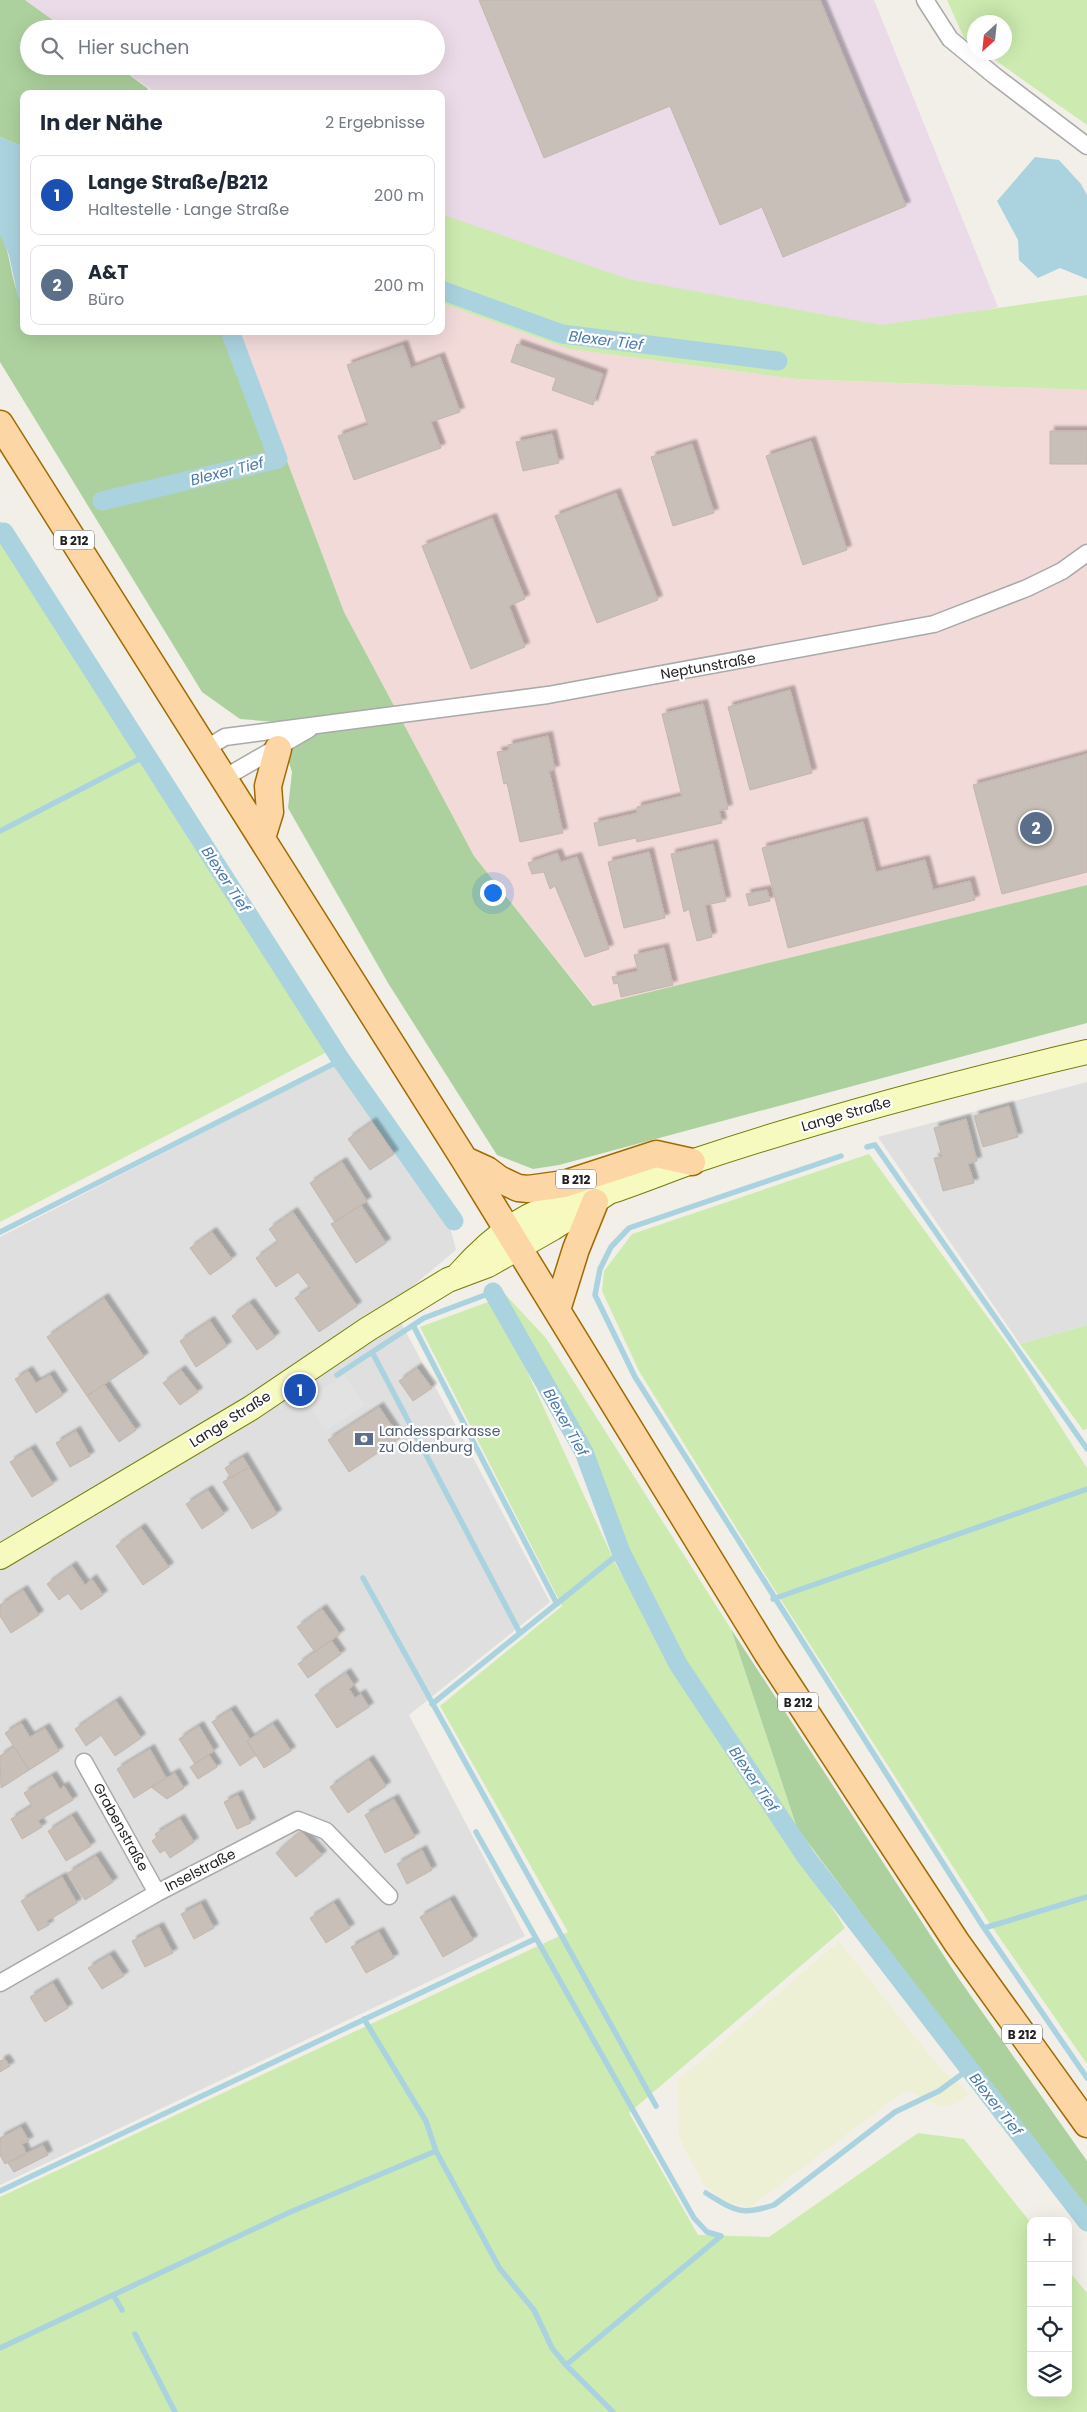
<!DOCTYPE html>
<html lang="de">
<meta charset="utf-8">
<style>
:root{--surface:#fff;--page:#f6f6f7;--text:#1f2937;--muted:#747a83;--line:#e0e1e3;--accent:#d93025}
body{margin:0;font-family:Poppins,sans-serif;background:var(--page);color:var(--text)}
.controls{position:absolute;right:15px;bottom:15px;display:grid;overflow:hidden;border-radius:10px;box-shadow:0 5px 20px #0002}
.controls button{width:45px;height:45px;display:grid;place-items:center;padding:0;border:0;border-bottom:1px solid var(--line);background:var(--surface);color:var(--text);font:25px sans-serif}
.compass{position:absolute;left:967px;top:15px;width:45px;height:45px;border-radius:50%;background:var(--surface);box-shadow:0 5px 20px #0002;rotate:207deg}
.you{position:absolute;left:492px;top:892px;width:18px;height:18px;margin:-12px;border:4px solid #fff;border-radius:50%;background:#1a73e8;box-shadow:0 0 0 8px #1a73e833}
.badge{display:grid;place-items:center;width:32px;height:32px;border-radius:50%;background:var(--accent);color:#fff;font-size:16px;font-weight:700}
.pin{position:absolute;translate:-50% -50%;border:2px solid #fff;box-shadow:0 1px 5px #0006}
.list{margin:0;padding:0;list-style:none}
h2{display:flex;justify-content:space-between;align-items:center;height:65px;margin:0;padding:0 20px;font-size:21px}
h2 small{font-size:16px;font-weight:400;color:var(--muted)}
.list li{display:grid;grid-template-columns:32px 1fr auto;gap:15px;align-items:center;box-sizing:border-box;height:80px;margin:0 10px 10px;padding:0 10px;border:1px solid var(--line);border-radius:10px}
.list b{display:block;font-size:19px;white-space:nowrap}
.list p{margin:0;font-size:16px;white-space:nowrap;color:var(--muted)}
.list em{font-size:16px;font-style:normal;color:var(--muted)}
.icon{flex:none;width:28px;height:28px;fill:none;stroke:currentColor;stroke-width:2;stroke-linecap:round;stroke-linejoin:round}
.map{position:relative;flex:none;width:1087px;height:2412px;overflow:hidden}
.search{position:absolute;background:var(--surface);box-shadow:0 5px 20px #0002;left:20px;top:20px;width:425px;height:55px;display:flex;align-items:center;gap:12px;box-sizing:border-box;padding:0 18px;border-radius:28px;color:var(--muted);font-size:19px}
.panel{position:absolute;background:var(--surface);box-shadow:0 5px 20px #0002;left:20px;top:90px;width:425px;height:245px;border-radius:10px}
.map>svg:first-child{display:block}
.residential{fill:#e0dfdf}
.commercial{fill:#f2dad9}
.industrial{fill:#ebdbe8}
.farmland{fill:#eef0d5}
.grass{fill:#cdebb0}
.forest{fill:#add19e}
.parking{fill:#e2e2e2}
.water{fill:#aad3df}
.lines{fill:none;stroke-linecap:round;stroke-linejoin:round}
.stream{stroke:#aad3df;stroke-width:5.5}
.canal{stroke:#aad3df;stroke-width:19}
.building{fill:#c7bfb8;stroke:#c4b6ab;filter:url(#shadow)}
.street-casing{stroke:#a9a9a9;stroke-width:19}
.secondary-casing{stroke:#707d05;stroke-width:26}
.primary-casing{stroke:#a06b00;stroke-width:29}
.street{stroke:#fff;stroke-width:16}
.secondary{stroke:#f7fabf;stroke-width:24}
.primary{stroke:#fcd6a4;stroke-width:26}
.labels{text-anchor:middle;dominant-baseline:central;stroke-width:4.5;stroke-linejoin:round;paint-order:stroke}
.shield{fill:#fff;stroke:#646464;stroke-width:1}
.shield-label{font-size:12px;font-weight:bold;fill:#222}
.street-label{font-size:14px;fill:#222;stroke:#fff}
.service-label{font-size:14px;fill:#4e5e75;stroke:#fff;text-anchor:start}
.water-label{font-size:15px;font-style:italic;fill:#4a7aab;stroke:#fff}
</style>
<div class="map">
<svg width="1087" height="2412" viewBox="0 0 1087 2412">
<defs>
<filter id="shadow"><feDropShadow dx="4.5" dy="-4.5" stdDeviation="1" flood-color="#0004"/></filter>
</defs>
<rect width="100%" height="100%" fill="#f2efe9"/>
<path class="residential" d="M335,1065L449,1223L456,1250L391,1304L550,1602L409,1715L525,1936L0,2185V1237Z
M1087,1082V1325L1020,1344L878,1137Z"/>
<path class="commercial" d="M441,303L570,349L797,379L1087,390V885L594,1006L474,856L344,612L238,331H441Z"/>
<path class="industrial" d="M25,0H874L998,307L876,335L735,325L441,235V94H158L117,66H436V29H65Z"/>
<path class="farmland" d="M839,1941L940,2068L970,2093L958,2103L941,2107L906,2090L749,2208L724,2201L703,2184L679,2137L678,2080Z"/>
<path class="grass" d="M947,0H1087V125L985,53L1004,52V22H974V45L964,38Z
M441,214L628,279L881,325L1087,295V390L797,379L569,349L441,303Z
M0,533L329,1051L0,1222Z
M869,1154L1013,1352L1087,1468V2064L988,1921L776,1592L639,1371L602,1291L604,1271L632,1234Z
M501,1290L546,1338L731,1629L797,1828L688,1664L631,1558L589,1445Z
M488,1302L498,1308L616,1565L845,1928L629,2113L698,2235L769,2237L918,2133L964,2139L1031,2223V2393H1068V2270L1087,2293V2412H0V2197L568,1932L440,1706L562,1606L420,1327Z
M1087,1325V1429L1083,1430L1020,1344Z"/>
<path class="forest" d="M0,0H25L65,29H29V66H117L147,88L150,94H24V147L0,137Z
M0,234C12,251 10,290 24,301V331H238L344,612L474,856L593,1006L1087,885V1023L559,1165L533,1169L497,1155L388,983L288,808L292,772L276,722L240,719L202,692L0,362Z
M731,1629L959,1979L1087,2161V2207L974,2064L797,1828Z"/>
<path class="parking" d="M344,1375L365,1405L326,1431L306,1401Z"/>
<path class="water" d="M0,137L24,147V301L18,297L9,255L0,234Z
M1035,157L1059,160L1081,184L1087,195V279L1060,268L1038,278L1019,260L1018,240L997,201Z"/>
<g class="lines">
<path class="stream" d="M0,525L4,532
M0,831L147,755
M867,1147L875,1145L1087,1449
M841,1156L629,1228L611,1247L600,1269L595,1295L635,1377L984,1928L1087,2078
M0,1232L341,1060
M413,1325L557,1604
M372,1352L520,1633
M337,1375L424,1318L493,1292
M363,1578L656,2106
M773,1599L1087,1489
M432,1704L621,1552
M476,1832L694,2218L707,2232L721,2236L566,2365
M984,1928L1087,1897
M364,2019L426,2121L436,2151L500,2269L534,2310L552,2348L566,2365L613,2412
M0,2191L535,1939
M706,2193C736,2211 740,2216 774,2205L895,2112L939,2091L969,2069
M114,2296L122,2310
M135,2334L175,2412
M0,2348L288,2213L436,2151"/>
<path class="canal" d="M441,290L562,334L778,361
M102,501L278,459L230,331
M4,532L341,1060L454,1221
M493,1292L584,1452L621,1552L678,1664L806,1857L1087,2222"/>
</g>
<path class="building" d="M479,0H820L906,206L783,257L762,207L720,225L670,106L544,158Z
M517,344L603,374L593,405L552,390L556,378L511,362Z
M403,345L411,368L440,357L460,412L431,422L441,448L354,480L338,436L368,425L347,365Z
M1050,431H1087V464H1050Z
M552,434L559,463L523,471L516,442Z
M811,441L847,550L803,565L766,456Z
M692,444L714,513L673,526L651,457Z
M616,493L658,600L597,623L555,516Z
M492,518L525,599L509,606L525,647L471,669L422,546Z
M790,690L812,773L750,790L728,707Z
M703,704L728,809L719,811L722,823L637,842L636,838L599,846L594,823L637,813V807L682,796L662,714Z
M548,736L555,770L549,771L563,833L520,842L507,783L504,784L497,752L509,750L508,745Z
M1087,754V872L1002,894L973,785Z
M863,822L876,872L925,860L933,890L970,881L975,900L788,948L762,848Z
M713,844L726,901L705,905L712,937L697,941L689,909L684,912L671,854Z
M649,852L665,918L624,928L608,862Z
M557,853L561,862L577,857L609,949L585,957L555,886L550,889L544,872L532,874L528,863Z
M767,890L770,901L749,906L746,894Z
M664,948L673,985L621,997L618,983L614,984L612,977L638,971L634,955Z
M1009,1106L1018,1137L983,1147L974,1116Z
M966,1119L977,1161L968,1164L974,1183L943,1191L934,1158L942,1157L934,1128Z
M372,1122L394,1154L370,1170L348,1139Z
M342,1162L367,1201L335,1222L310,1183Z
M361,1205L386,1243L356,1263L331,1224Z
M293,1212L357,1306L319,1332L295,1298L310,1288L298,1272L276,1287L256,1258L278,1242L269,1229Z
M212,1232L232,1259L210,1275L190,1248Z
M104,1298L144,1357L87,1396L47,1337Z
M250,1303L275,1337L257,1350L232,1316Z
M210,1321L227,1346L196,1367L180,1341Z
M417,1368L432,1388L413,1401L399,1381Z
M181,1370L198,1392L180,1405L163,1383Z
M28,1371L36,1383L50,1375L63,1395L36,1413L15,1379Z
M104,1384L136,1430L119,1442L87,1396Z
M379,1407L400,1438L349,1472L328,1440Z
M76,1431L90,1456L70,1467L56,1443Z
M31,1449L53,1484L32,1497L10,1462Z
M243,1457L249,1467L231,1478L225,1468Z
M249,1467L277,1514L252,1529L223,1482Z
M208,1490L224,1514L202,1529L186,1504Z
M141,1528L169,1567L143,1585L116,1546Z
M72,1566L85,1585L92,1579L103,1595L81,1610L68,1593L59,1600L47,1584Z
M23,1590L39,1615L11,1633L0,1616V1605Z
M322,1609L340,1634L315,1652L297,1627Z
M331,1640L341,1654L308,1678L298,1664Z
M346,1673L354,1685L349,1689L355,1698L361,1694L369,1707L337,1728L315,1695Z
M116,1701L141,1738L115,1756L101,1735L86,1746L75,1729Z
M231,1710L250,1739L247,1741L256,1755L240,1766L212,1722Z
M21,1723L30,1737L45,1728L59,1751L29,1770L5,1733Z
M273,1724L291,1751L264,1768L247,1741Z
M199,1726L214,1751L195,1764L179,1739Z
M14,1747L29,1770L1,1788L0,1756Z
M150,1749L166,1778L134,1798L117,1769Z
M209,1755L217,1767L198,1779L190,1767Z
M369,1760L386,1786L348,1813L330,1787Z
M175,1773L184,1788L167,1799L151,1787Z
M52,1776L60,1789L64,1786L73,1800L38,1821L42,1827L22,1839L11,1819L32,1806L24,1793Z
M238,1795L251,1823L237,1829L224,1802Z
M394,1799L415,1837L385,1853L365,1815Z
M72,1816L91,1846L66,1861L48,1831Z
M180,1819L194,1842L170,1858L165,1850L160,1853L152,1841L157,1837L155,1834Z
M301,1831L322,1855L296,1877L276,1853Z
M422,1850L432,1870L407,1884L397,1864Z
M96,1856L113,1882L85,1900L68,1873Z
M62,1877L77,1903L47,1921L49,1925L38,1931L21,1901Z
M450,1900L473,1940L443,1957L420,1917Z
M334,1903L350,1928L326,1943L310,1918Z
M201,1904L214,1928L194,1939L181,1914Z
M159,1927L173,1953L145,1967L132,1941Z
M379,1932L394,1958L366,1973L351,1947Z
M110,1955L124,1976L102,1989L88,1968Z
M53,1983L68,2008L45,2022L30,1997Z
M5,2059L10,2066L0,2072V2061Z
M21,2127L29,2141L22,2144L26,2153L5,2164L0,2155V2138Z
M43,2145L48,2155L14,2172L8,2163Z"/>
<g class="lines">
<g class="street-casing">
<path id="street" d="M925,0L950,39L995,76L1087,146
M205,749L225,737L548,695L934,624L1027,588L1062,571L1087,553
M224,778L309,729
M84,1762L157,1893
M0,1983L157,1893L298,1820L326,1831L389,1896"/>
</g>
<g class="secondary-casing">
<path id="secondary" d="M459,1274C482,1248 510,1223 542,1210C564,1201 589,1199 612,1191C639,1182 666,1171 694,1161C823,1118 954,1083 1087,1052
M0,1557L251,1408L368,1329L448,1280L488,1265L553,1228L609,1192"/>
</g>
<g class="primary-casing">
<path id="primary" d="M0,424L464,1159L767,1653L957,1943L1087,2124
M262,838L270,812L268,786L278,749
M465,1160L487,1170L499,1179L518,1188L528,1189L564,1184L656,1154L692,1162
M557,1310L576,1249L595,1202"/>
</g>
<use href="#street" class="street"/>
<use href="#secondary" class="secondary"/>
<use href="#primary" class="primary"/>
</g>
<defs>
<g id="bank-bare" transform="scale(1.5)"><path d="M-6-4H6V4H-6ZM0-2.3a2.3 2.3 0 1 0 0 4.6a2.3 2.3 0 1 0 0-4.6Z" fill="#5c6f8a" stroke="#fff" stroke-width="2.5" paint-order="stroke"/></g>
</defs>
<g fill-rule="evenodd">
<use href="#bank-bare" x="364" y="1439"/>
</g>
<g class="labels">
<g class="shield">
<rect x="54" y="530.5" width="40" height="19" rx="4"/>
<rect x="556" y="1169.5" width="40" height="19" rx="4"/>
<rect x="778" y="1692.5" width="40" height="19" rx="4"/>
<rect x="1002" y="2024.5" width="40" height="19" rx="4"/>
</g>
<g class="shield-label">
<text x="74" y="540">B 212</text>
<text x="576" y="1179">B 212</text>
<text x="798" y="1702">B 212</text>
<text x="1022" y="2034">B 212</text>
</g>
<g class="street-label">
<text transform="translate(708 666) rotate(-10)">Neptunstraße</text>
<text transform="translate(846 1114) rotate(-16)">Lange Straße</text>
<text transform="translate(230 1419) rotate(-32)">Lange Straße</text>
<text transform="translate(121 1827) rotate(61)">Grabenstraße</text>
<text transform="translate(200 1870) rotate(-27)">Inselstraße</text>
</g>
<g class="service-label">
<text x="379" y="1431">Landessparkasse<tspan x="379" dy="16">zu Oldenburg</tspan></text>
</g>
<g class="water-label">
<text transform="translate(606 340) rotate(7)">Blexer Tief</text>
<text transform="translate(227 471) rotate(-14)">Blexer Tief</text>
<text transform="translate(226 879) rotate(57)">Blexer Tief</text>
<text transform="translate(566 1422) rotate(61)">Blexer Tief</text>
<text transform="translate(754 1779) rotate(56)">Blexer Tief</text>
<text transform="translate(996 2104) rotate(52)">Blexer Tief</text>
</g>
</g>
</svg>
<div class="controls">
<button>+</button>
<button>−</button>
<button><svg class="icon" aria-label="locate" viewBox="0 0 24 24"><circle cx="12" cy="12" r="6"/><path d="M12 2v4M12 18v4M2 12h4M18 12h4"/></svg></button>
<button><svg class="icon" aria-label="layers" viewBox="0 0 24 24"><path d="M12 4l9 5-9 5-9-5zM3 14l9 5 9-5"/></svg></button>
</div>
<svg class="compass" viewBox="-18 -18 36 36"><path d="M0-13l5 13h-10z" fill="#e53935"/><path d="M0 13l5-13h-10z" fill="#747a83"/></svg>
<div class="you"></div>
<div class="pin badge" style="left:300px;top:1390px;background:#1a4fb4">1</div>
<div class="pin badge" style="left:1036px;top:828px;background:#5c6f8a">2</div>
<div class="search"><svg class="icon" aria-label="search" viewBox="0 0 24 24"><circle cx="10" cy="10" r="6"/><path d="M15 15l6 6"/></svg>Hier suchen</div>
<section class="panel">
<h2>In der Nähe<small>2 Ergebnisse</small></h2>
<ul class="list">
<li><span class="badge" style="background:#1a4fb4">1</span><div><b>Lange Straße/B212</b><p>Haltestelle · Lange Straße</p></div><em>200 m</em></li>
<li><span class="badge" style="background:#5c6f8a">2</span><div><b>A&amp;T</b><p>Büro</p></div><em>200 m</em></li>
</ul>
</section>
</div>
